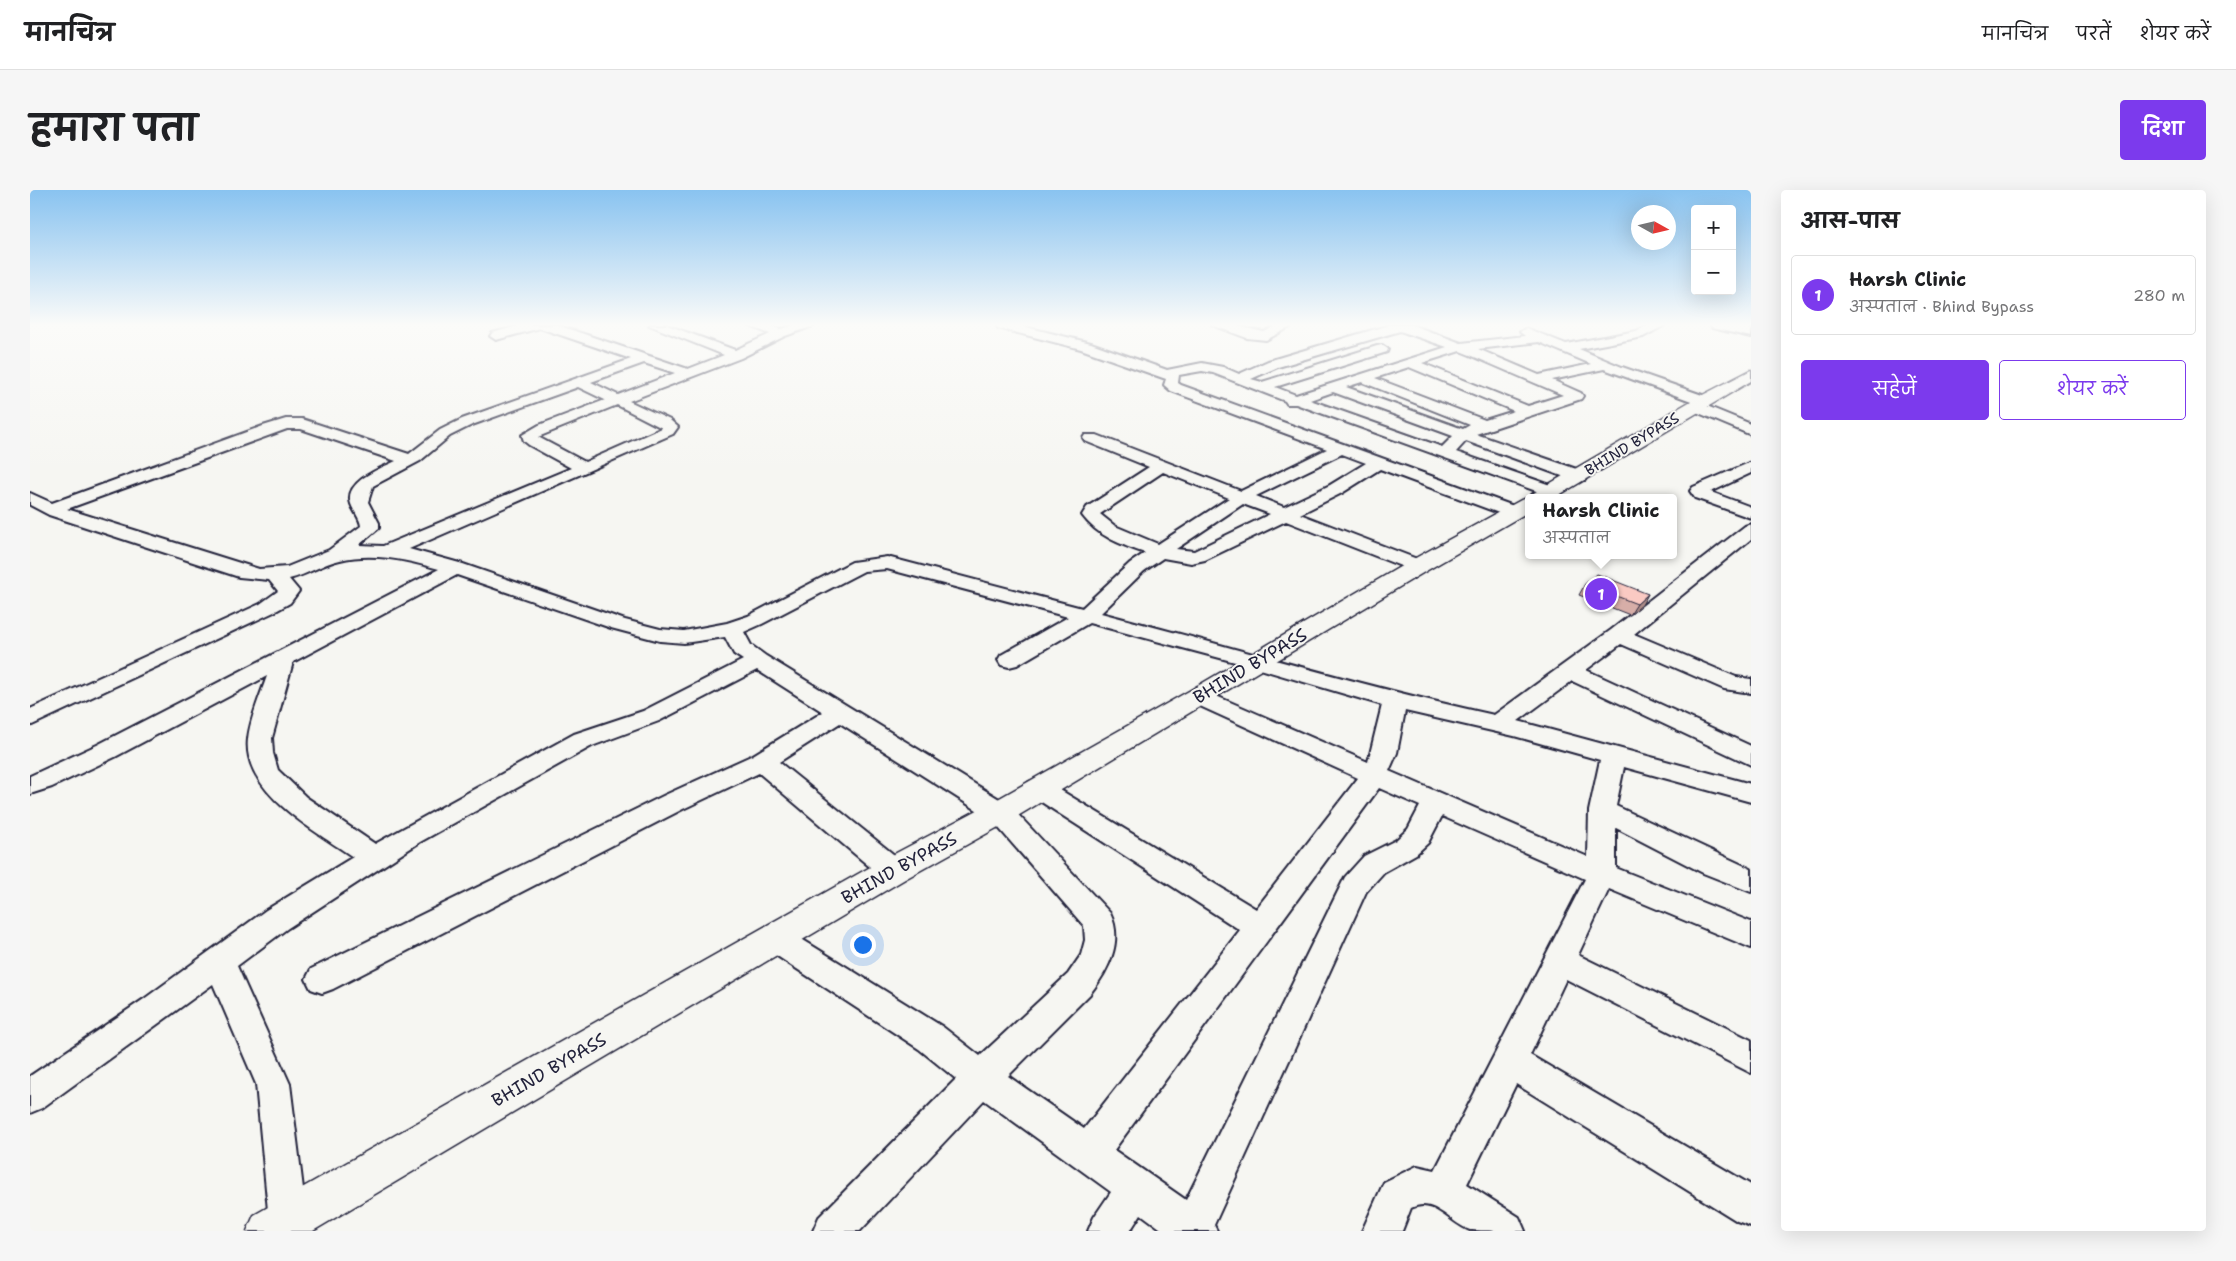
<!DOCTYPE html>
<html lang="hi">
<meta charset="utf-8">
<style>
:root{--surface:#fff;--page:#f6f6f6;--text:#202124;--muted:#757577;--line:#e0e0e0;--accent:#7c3aed}
body{margin:0;font-family:"Shantell Sans","Playpen Sans Deva",sans-serif;background:var(--page);color:var(--text)}
.controls{position:absolute;right:15px;top:15px;display:grid;overflow:hidden;border-radius:5px;box-shadow:0 5px 20px #0002}
.controls button{width:45px;height:45px;display:grid;place-items:center;padding:0;border:0;border-bottom:1px solid var(--line);background:var(--surface);color:var(--text);font:25px sans-serif}
.compass{position:absolute;left:1601px;top:15px;width:45px;height:45px;border-radius:50%;background:var(--surface);box-shadow:0 5px 20px #0002;rotate:98deg}
.you{position:absolute;left:832px;top:754px;width:18px;height:18px;margin:-12px;border:4px solid #fff;border-radius:50%;background:#1a73e8;box-shadow:0 0 0 8px #1a73e833}
.badge{display:grid;place-items:center;width:32px;height:32px;border-radius:50%;background:var(--accent);color:#fff;font-size:16px;font-weight:700}
.pin{position:absolute;translate:-50% -50%;border:2px solid #fff;box-shadow:0 1px 5px #0006}
.popup{position:absolute;left:1495px;top:304px;width:152px;height:65px;box-sizing:border-box;display:grid;place-content:center;border-radius:5px;background:var(--surface);filter:drop-shadow(0 1px 4px #0005);font-size:16px;white-space:nowrap;color:var(--muted)}
.popup b{font-size:19px;color:var(--text)}
.popup::after{content:'';position:absolute;left:50%;top:100%;margin-left:-10px;border:10px solid transparent;border-top-color:var(--surface)}
.list{margin:0;padding:0;list-style:none}
h2{display:flex;justify-content:space-between;align-items:center;height:65px;margin:0;padding:0 20px;font-size:21px}
h2 small{font-size:16px;font-weight:400;color:var(--muted)}
.list li{display:grid;grid-template-columns:32px 1fr auto;gap:15px;align-items:center;box-sizing:border-box;height:80px;margin:0 10px 10px;padding:0 10px;border:1px solid var(--line);border-radius:5px}
.list b{display:block;font-size:19px;white-space:nowrap}
.list p{margin:0;font-size:16px;white-space:nowrap;color:var(--muted)}
.list em{font-size:16px;font-style:normal;color:var(--muted)}
.actions{display:flex;gap:10px;padding:15px 20px}
.actions a{flex:1;padding:11px 0;border:1px solid var(--accent);border-radius:5px;text-align:center;font-size:18px;color:var(--accent)}
.actions .main{background:var(--accent);color:#fff}
.map{position:relative;flex:none;width:1721px;height:1041px;overflow:hidden;border-radius:5px}
header{display:flex;align-items:center;gap:30px;box-sizing:border-box;height:70px;padding:0 25px;background:var(--surface);border-bottom:1px solid var(--line)}
header strong{font-size:24px}
nav{display:flex;gap:28px;margin-inline-start:auto;font-size:18px}
.intro{display:flex;align-items:center;justify-content:space-between;box-sizing:border-box;height:120px;padding:0 30px}
h1{margin:0;font-size:35px}
.button{padding:12px 22px;border-radius:5px;background:var(--accent);color:#fff;font-size:18px;font-weight:700}
main{display:flex;gap:30px;padding:0 30px}
aside{flex:1;background:var(--surface);border-radius:5px;box-shadow:0 5px 20px #0002}
.map>svg:first-child{display:block}
.lines{fill:none;stroke-linecap:round;stroke-linejoin:round}
.minor-casing{stroke:#22223b;stroke-width:4}
.tertiary-casing{stroke:#22223b;stroke-width:3}
.minor{fill:#f6f6f2;fill-rule:evenodd}
.tertiary{fill:#f6f6f2;fill-rule:evenodd}
.wall{fill:#d7aea8;stroke:#22223b}
.shaded-wall{fill:#af8d88;stroke:#22223b}
.building{fill:#facac3;stroke:#22223b}
.labels{text-anchor:middle;dominant-baseline:central;stroke-width:4;stroke-linejoin:round;paint-order:stroke}
.far-street-label{font-size:15px;fill:#22223b;stroke:#f6f6f2}
.street-label{font-size:18px;fill:#22223b;stroke:#f6f6f2}
</style>
<header>
<strong>मानचित्र</strong>
<nav><a>मानचित्र</a><a>परतें</a><a>शेयर करें</a></nav>
</header>
<div class="intro"><h1>हमारा पता</h1><a class="button">दिशा</a></div>
<main>
<div class="map">
<svg width="1721" height="1041" viewBox="0 0 1721 1041">
<rect width="100%" height="100%" fill="#f6f6f2"/>
<filter id="ink" filterUnits="userSpaceOnUse"><feTurbulence type="fractalNoise" baseFrequency=".02" numOctaves="2"/><feDisplacementMap in="SourceGraphic" scale="10" xChannelSelector="R" yChannelSelector="G"/><feConvolveMatrix kernelMatrix="1 2 1 2 8 2 1 2 1" color-interpolation-filters="sRGB"/></filter>
<g filter="url(#ink)">
<g class="lines">
<g class="minor-casing">
<path id="minor" d="M492,135H527L658,179L694,165L619,135H637L705,160L740,144L717,135H738L751,139L765,135H786L755,146L711,168L599,211L640,230L648,237L643,244L379,359L433,374L595,430L630,439L654,441L697,433L718,426L822,372L857,367L1052,418L1100,373L1115,363C1092,355 1067,346 1052,325L1057,317L1119,277L1055,251L1053,248L1055,245H1067L1211,301L1297,259L1141,201L1134,195L1136,189L1051,159L968,138L966,135H988L1061,153L1137,180L1172,173L1193,177L1209,184L1238,171L1359,135H1382L1431,153L1495,146L1490,142L1496,138L1536,154L1606,141L1618,135H1635L1613,147L1549,159L1592,177L1678,207L1680,210L1678,213L1672,214L1721,234V245L1659,219L1657,216L1664,212L1574,179L1522,190L1551,203L1553,206L1551,209L1446,244L1555,282L1557,286L1555,290H1543L1436,251L1426,262L1526,297L1529,301L1526,305L1520,306L1266,214H1257L1255,211L1183,183L1172,181L1149,185L1148,193L1151,195L1489,318L1492,322L1489,326H1477L1350,279L1312,303L1270,324L1395,372L1398,376L1395,380H1381L1256,331L1175,370L1161,373L1133,368L1114,381L1071,423C1202,457 1332,496 1464,525L1581,440L1715,336L1721,334V349L1604,444L1706,487L1721,489V503L1694,499L1591,454L1556,480L1721,556V575L1542,491L1488,531L1721,594V612L1594,577L1586,616L1721,679V702L1673,683L1586,638V678L1721,732V758L1579,699L1548,765L1721,850V883L1536,789L1500,865L1721,995V1036L1707,1031L1486,894L1437,994L1489,1027L1495,1041C1483,1041 1449,1041 1440,1040C1420,1033 1404,1006 1381,1018L1372,1041H1332L1354,992L1387,976L1405,980L1555,689L1412,626L1398,653L1386,664L1354,682L1336,702L1184,1035L1187,1041H1134L1111,1024L1100,1041H1058L1064,1027L1081,1002L954,910L830,1041H783L789,1027L926,889L889,859L735,758L731,749L735,740L746,736L757,740L913,837L950,866L1038,784L1051,765L1055,750L1054,736L961,629L810,533L749,572L873,672L877,680L873,688L863,691L853,688L729,583L653,619L303,799L292,803L281,799L276,789L281,779L635,605L723,565L793,522L727,480L629,531L562,556L390,652L258,738L207,776L260,894L277,1031L273,1041H243L239,1031L226,894L183,794L12,918L0,923V886L114,809L236,720L323,667C286,641 212,602 218,549C220,529 230,506 237,486L85,567L22,597L0,604V586L67,555L409,379C377,370 343,362 310,370C292,374 277,385 259,389L269,401L260,413L244,422L0,536V519L230,414L248,401L239,390L209,387L19,325L0,315V303L22,313L233,236L256,229H272L379,264L410,240L432,229L601,169L510,138L466,150L460,146L462,143ZM1370,141L1417,157L1266,205L1245,197L1357,162L1358,159L1352,155L1347,156L1232,192L1221,189L1248,177ZM1509,152L1561,174L1509,185L1448,159ZM1430,161L1440,165L1533,205L1498,216L1392,173ZM614,173L645,183L588,205L561,192ZM1379,177L1484,221L1455,230L1345,188ZM1332,192L1440,235L1433,239L1316,197ZM548,197L575,210L509,235L492,245L494,251L499,255L541,278L353,356L329,355L349,338V333L338,312L343,296L390,271L420,246L442,235ZM1303,202L1423,246L1412,257L1280,210ZM587,215L632,238L555,272L508,247ZM257,239H271L366,271C351,278 313,292 321,314C324,322 330,328 331,336L299,360L257,377L229,379L37,319ZM1312,264L1336,273L1300,295L1254,317L1226,306ZM1133,282L1199,308L1128,354L1085,336L1070,324ZM1213,314L1240,324L1164,361L1146,359ZM857,379L1038,427L971,465L968,470L971,475L979,477L987,475L1059,433L1220,476L1352,515L1338,572L1177,502L1169,500L1161,502L1157,507L1161,512L1328,588L1226,719L1017,592L1008,589L999,592L995,598L999,604L1210,740L1054,939L978,886L1060,804C1078,781 1094,752 1080,723L979,615L736,466L721,455L714,442L732,434L834,381ZM427,385L581,438L630,451L654,453L695,447L704,464L713,470L613,521L544,544L345,654L276,607L248,580L243,563L242,548L263,472ZM1375,521L1484,546L1570,570L1559,621L1558,667L1359,581L1367,563ZM1349,598L1390,616L1378,639L1366,650L1334,666L1315,687L1156,1010L1084,960Z
M1182,135H1202L1234,142L1248,135H1264L1236,150L1217,148Z
M1680,135H1704L1721,139V147L1682,138Z
M1721,272V283L1681,302L1721,317V328L1665,308L1660,301L1663,297Z"/>
</g>
<g class="tertiary-casing">
<path id="tertiary" d="M1721,180V191L1524,308H1499L1502,304L1661,211Z
M1498,308V322L1396,381L981,630L875,689L283,1041H217L224,1025L851,671L959,614L1159,501L1380,371L1491,310Z"/>
</g>
<use href="#minor" class="minor"/>
<use href="#tertiary" class="tertiary"/>
</g>
<path class="wall" d="M1555,394L1618,404L1612,415L1600,425L1549,405Z"/>
<path class="shaded-wall" d="M1618,404L1612,415L1600,425L1607,414Z"/>
<path class="building" d="M1567,384L1618,404L1607,414L1555,394Z"/>
</g>
<linearGradient id="sky" x2="0" y2="1"><stop stop-color="#89c3f0"/><stop offset="0.48" stop-color="#fbfbf9"/><stop offset="1" stop-color="#fbfbf9" stop-opacity="0"/></linearGradient>
<rect width="1721" height="281" fill="url(#sky)"/>
<g class="labels">
<g class="far-street-label">
<text transform="translate(1602 254) rotate(-31)">BHIND BYPASS</text>
</g>
<g class="street-label">
<text transform="translate(1220 476) rotate(-31)">BHIND BYPASS</text>
<text transform="translate(869 678) rotate(-29)">BHIND BYPASS</text>
<text transform="translate(519 880) rotate(-30)">BHIND BYPASS</text>
</g>
</g>
</svg>
<div class="controls">
<button>+</button>
<button>−</button>
</div>
<svg class="compass" viewBox="-18 -18 36 36"><path d="M0-13l5 13h-10z" fill="#e53935"/><path d="M0 13l5-13h-10z" fill="#757577"/></svg>
<div class="you"></div>
<div class="pin badge" style="left:1571px;top:404px">1</div>
<div class="popup"><b>Harsh Clinic</b>अस्पताल</div>
</div>
<aside>
<h2>आस-पास<small></small></h2>
<ul class="list">
<li><span class="badge">1</span><div><b>Harsh Clinic</b><p>अस्पताल · Bhind Bypass</p></div><em>280 m</em></li>
</ul>
<div class="actions"><a class="main">सहेजें</a><a>शेयर करें</a></div>
</aside>
</main>
